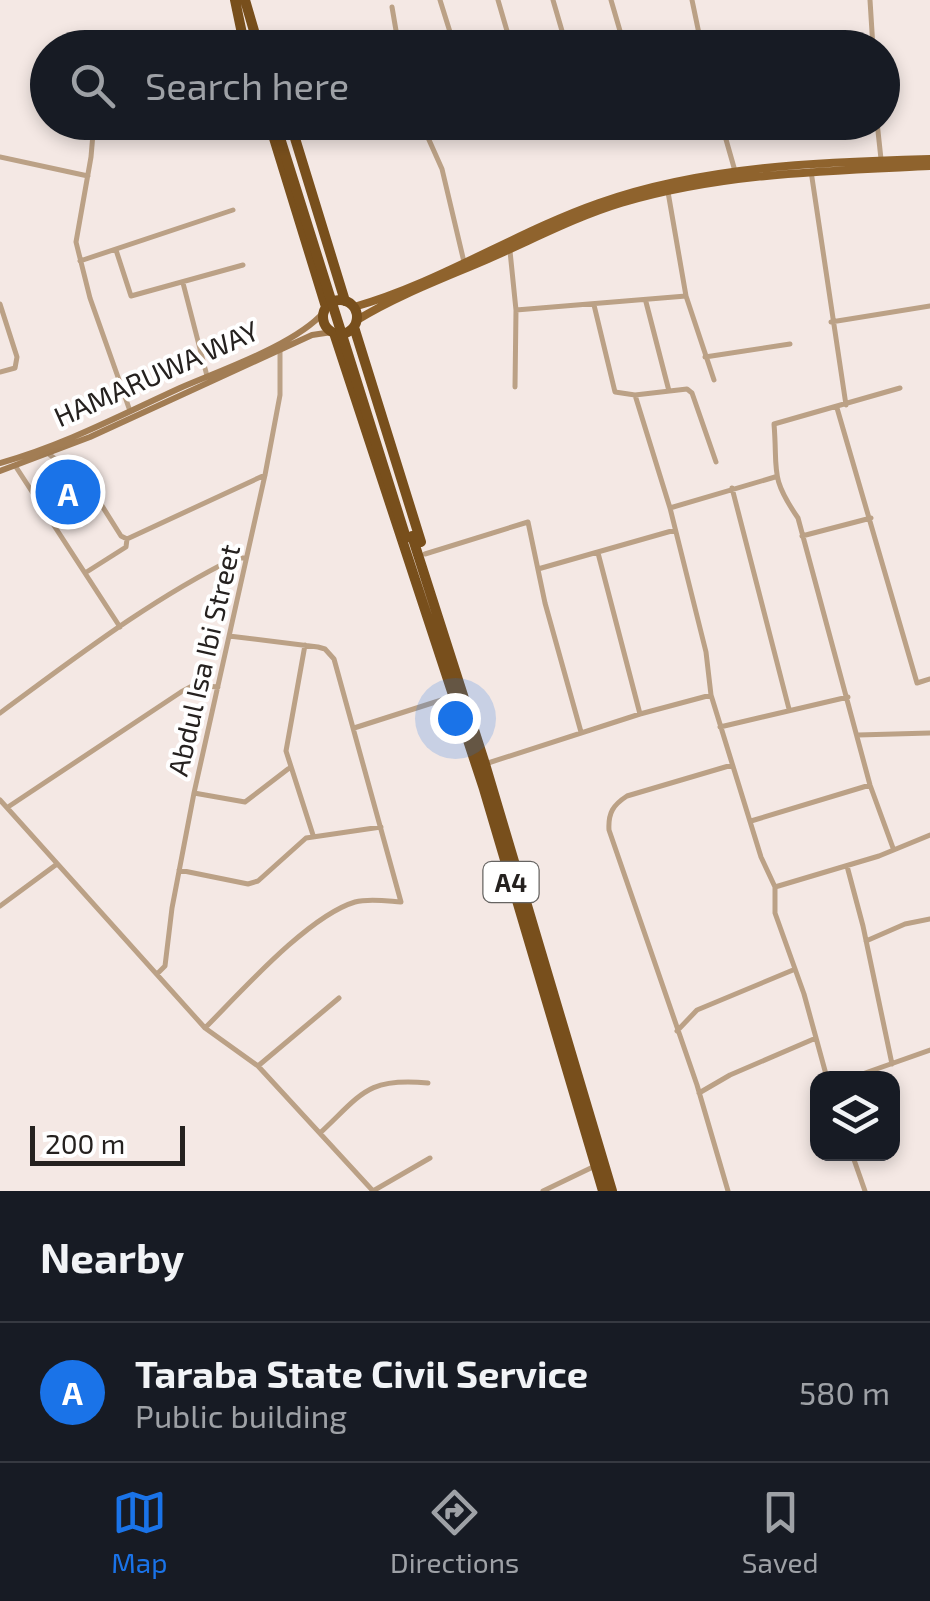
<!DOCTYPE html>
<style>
:root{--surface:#171b24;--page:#242831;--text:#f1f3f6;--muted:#9ea1a6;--line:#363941;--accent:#1a73e8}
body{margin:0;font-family:"Exo 2",sans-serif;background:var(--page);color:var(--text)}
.controls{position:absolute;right:30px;bottom:30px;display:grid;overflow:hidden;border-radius:20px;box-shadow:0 5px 15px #0003}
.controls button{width:90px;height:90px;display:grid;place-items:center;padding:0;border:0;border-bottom:2px solid var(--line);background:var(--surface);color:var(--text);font:50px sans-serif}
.scale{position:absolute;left:30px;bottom:25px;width:155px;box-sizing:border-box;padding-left:10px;border:5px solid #25211f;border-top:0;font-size:28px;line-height:35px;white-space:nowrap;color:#25211f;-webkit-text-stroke:8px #fff;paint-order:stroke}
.you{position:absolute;left:455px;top:718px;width:35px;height:35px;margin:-25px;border:8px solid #fff;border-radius:50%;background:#1a73e8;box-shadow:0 0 0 15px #1a73e833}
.badge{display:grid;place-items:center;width:65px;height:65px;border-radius:50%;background:var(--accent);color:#fff;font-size:32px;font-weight:700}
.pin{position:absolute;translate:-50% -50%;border:5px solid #fff;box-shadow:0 2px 10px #0006}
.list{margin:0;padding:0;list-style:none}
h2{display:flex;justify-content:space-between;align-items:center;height:130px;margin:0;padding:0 40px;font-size:42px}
h2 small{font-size:32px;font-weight:400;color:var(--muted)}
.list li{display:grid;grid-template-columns:65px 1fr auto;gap:30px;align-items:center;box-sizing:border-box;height:140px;padding:0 40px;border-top:2px solid var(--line)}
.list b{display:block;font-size:38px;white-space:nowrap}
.list p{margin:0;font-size:32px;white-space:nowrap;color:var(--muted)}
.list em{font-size:32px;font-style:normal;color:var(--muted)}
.icon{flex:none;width:55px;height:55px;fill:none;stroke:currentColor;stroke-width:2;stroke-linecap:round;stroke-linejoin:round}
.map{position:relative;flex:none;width:930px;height:1191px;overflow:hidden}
.search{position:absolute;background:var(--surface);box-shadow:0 5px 15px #0003;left:30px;right:30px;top:30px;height:110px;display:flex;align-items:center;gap:25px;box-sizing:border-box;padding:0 35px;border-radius:55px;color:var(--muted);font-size:38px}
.sheet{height:270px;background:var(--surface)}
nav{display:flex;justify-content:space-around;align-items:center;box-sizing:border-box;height:140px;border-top:2px solid var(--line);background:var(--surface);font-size:28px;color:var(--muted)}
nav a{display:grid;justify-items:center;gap:5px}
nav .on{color:var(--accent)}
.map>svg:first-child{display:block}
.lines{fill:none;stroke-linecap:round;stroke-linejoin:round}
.street{stroke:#bba186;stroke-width:5}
.secondary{stroke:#a27d54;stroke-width:6}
.primary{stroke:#8f632d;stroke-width:8}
.highway{stroke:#784f1c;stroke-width:10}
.highway-bridge{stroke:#784f1c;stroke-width:10}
.labels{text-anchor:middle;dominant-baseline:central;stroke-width:8;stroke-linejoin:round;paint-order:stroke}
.shield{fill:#fff;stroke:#666462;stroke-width:2.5}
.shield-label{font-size:25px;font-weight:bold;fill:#25211f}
.street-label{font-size:28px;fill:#25211f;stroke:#fff}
</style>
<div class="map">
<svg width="930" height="1191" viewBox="0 0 930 1191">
<rect width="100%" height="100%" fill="#f4e8e4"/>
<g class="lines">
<path class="street" d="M440,0L455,48
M498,0L512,48
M553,0L567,48
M611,0L625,48
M692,0L702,48
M870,0L873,48
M392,7L399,48
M94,122L91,157L76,242L90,298L130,411
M421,122L442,169L464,262
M721,122L735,171
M877,122L881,159
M423,129L437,122
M0,157L88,176
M811,171L846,405
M668,192L686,296
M116,250L131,296L243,265
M510,251L516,310L686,296L714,380
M80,261L233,210
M183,283L207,376
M646,302L669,391
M0,304L17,357L15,368L0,372
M594,305L615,392L635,395L687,389L692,393L716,462
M831,322L930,306
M705,357L790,344
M515,387L516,310
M635,395L670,508L706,652L711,695L761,857L775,887V913L804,994L827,1078
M837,408L917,683L930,679
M50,455L87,482L121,536L127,539L265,475
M16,467L120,627
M732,488L789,709
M670,508L775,477
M802,536L871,518
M598,553L640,714
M425,554L528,522L545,603L581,732
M538,569L675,530
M85,573L126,547L127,539
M305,645L286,751L313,835
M0,713C75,658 151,599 235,558H245
M720,727L848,697
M354,728L451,697
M858,735L930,733
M485,764L640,714L711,695
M194,793L245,802L288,769
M0,800L205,1028L258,1066L373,1191L430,1158
M8,807L181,692L194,685L218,687
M751,821L870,785
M893,848L870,785L798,518C769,476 778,471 774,424L900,388
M847,866L863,926L892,1064
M179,870L248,884L258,881L306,838L381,827
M775,887L879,856L930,835
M0,906L57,864
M866,941L905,924L930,919
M157,974L165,966L172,908L194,793L265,475L280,395V351
M205,1028C240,993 308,916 355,902C369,898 387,901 401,902L334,659L325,649L318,647L229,636
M677,1031L697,1010L793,970
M258,1066L339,998
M851,1078L930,1050
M699,1093L730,1075L816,1038
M320,1133C362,1094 367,1077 428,1083
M852,1154L865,1191
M543,1191L595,1166
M728,1191L697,1085L609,830C608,813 613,805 627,796L732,765"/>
<path class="secondary" d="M0,463C62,446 121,415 180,388C221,370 295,345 324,312
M0,471L90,437L312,335L332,332"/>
<path class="primary" d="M354,307C439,283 516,232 599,203C704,166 820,162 930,159
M357,320C398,295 444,278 488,259C532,240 575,217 621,203C722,173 826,171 930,166"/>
<path class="highway" d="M235,0L245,48
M245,0L259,48
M269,122L326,307
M290,122L345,301
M323 317a17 17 0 1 1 34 0a17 17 0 1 1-34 0Z
M354,327L421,542
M334,333L484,789L603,1191
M412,536L485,764L612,1191"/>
<path class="highway-bridge" d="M275,122L406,538"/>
</g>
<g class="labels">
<rect class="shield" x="483.5" y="862" width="55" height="40" rx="8"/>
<g class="shield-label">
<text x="511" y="882">A4</text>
</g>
<g class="street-label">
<text transform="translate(156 373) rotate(-24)">HAMARUWA WAY</text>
<text transform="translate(203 660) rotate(-77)">Abdul Isa Ibi Street</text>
</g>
</g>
</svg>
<div class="controls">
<button><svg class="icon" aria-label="layers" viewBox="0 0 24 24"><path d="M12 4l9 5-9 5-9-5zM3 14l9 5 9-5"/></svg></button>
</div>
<div class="scale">200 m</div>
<div class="you"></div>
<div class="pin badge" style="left:68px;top:492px">A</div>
<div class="search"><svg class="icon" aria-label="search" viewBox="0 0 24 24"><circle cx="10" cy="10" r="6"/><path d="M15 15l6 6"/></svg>Search here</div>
</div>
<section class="sheet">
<h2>Nearby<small></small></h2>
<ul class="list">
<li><span class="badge">A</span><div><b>Taraba State Civil Service</b><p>Public building</p></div><em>580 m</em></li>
</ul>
</section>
<nav>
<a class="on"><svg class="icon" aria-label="map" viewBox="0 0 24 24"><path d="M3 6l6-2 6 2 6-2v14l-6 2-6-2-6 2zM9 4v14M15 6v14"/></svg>Map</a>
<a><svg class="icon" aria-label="directions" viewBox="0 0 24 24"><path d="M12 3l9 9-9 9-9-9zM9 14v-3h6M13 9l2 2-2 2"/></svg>Directions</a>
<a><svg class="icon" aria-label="saved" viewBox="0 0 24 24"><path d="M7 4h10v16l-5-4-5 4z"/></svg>Saved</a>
</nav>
